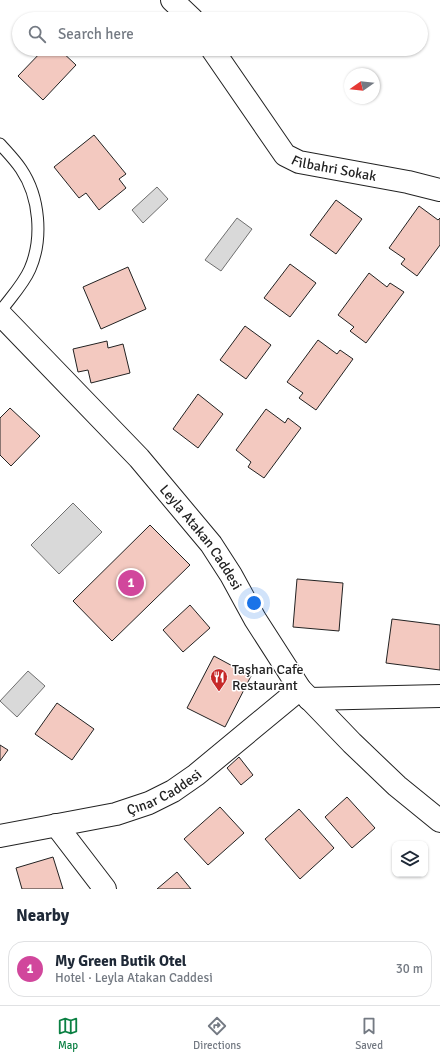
<!DOCTYPE html>
<meta charset="utf-8">
<style>
:root{--surface:#fff;--page:#f6f6f7;--text:#1f2937;--muted:#747a83;--line:#e0e1e3;--accent:#0b8043}
body{margin:0;font-family:Signika,sans-serif;background:var(--page);color:var(--text)}
.controls{position:absolute;right:12px;bottom:12px;display:grid;overflow:hidden;border-radius:8px;box-shadow:0 1px 3px #0004}
.controls button{width:36px;height:36px;display:grid;place-items:center;padding:0;border:0;border-bottom:1px solid var(--line);background:var(--surface);color:var(--text);font:20px sans-serif}
.compass{position:absolute;left:344px;top:68px;width:36px;height:36px;border-radius:50%;background:var(--surface);box-shadow:0 1px 3px #0004;rotate:256deg}
.you{position:absolute;left:254px;top:603px;width:14px;height:14px;margin:-10px;border:3px solid #fff;border-radius:50%;background:#1a73e8;box-shadow:0 0 0 6px #1a73e833}
.badge{display:grid;place-items:center;width:26px;height:26px;border-radius:50%;background:var(--accent);color:#fff;font-size:13px;font-weight:700}
.pin{position:absolute;translate:-50% -50%;border:2px solid #fff;box-shadow:0 1px 4px #0006}
.list{margin:0;padding:0;list-style:none}
h2{display:flex;justify-content:space-between;align-items:center;height:52px;margin:0;padding:0 16px;font-size:17px}
h2 small{font-size:13px;font-weight:400;color:var(--muted)}
.list li{display:grid;grid-template-columns:26px 1fr auto;gap:12px;align-items:center;box-sizing:border-box;height:56px;margin:0 8px 8px;padding:0 8px;border:1px solid var(--line);border-radius:16px}
.list b{display:block;font-size:15px;white-space:nowrap}
.list p{margin:0;font-size:13px;white-space:nowrap;color:var(--muted)}
.list em{font-size:13px;font-style:normal;color:var(--muted)}
.icon{flex:none;width:22px;height:22px;fill:none;stroke:currentColor;stroke-width:2;stroke-linecap:round;stroke-linejoin:round}
.map{position:relative;flex:none;width:440px;height:889px;overflow:hidden}
.search{position:absolute;background:var(--surface);box-shadow:0 1px 3px #0004;left:12px;right:12px;top:12px;height:44px;display:flex;align-items:center;gap:10px;box-sizing:border-box;padding:0 14px;border-radius:22px;color:var(--muted);font-size:15px}
.sheet{height:116px;background:var(--surface)}
nav{display:flex;justify-content:space-around;align-items:center;box-sizing:border-box;height:56px;border-top:1px solid var(--line);background:var(--surface);font-size:11px;color:var(--muted)}
nav a{display:grid;justify-items:center;gap:2px}
nav .on{color:var(--accent)}
.map>svg:first-child{display:block}
.water{fill:#d9d9d9;stroke:#6f6f6f}
.building{fill:#f3c9c0;stroke:#222}
.lines{fill:none;stroke-linecap:round;stroke-linejoin:round}
.lane-casing{stroke:#222;stroke-width:13}
.street-casing{stroke:#222;stroke-width:24}
.secondary-casing{stroke:#222;stroke-width:24}
.primary-casing{stroke:#222;stroke-width:24}
.lane{stroke:#fff;stroke-width:11}
.street{stroke:#fff;stroke-width:22}
.secondary{stroke:#fff;stroke-width:22}
.primary{stroke:#fff;stroke-width:22}
.labels{text-anchor:middle;dominant-baseline:central;stroke-width:3;stroke-linejoin:round;paint-order:stroke}
.street-label{font-size:14px;fill:#222;stroke:#fff}
.poi-label{font-size:14px;fill:#222;stroke:#fff;text-anchor:start}
</style>
<div class="map">
<svg width="440" height="889" viewBox="0 0 440 889">
<rect width="100%" height="100%" fill="#fff"/>
<path class="water" d="M157,187L168,199L143,223L132,210Z
M237,218L252,229L221,271L205,260Z
M73,503L102,532L59,574L31,545Z
M28,671L45,686L17,717L0,701Z"/>
<path class="building" d="M44,49H59L76,65L43,100L18,76Z
M94,135L126,174L119,179L126,188L99,210L86,193L79,198L54,167Z
M336,200L362,219L336,254L310,235Z
M419,206L438,220L440,218V245L417,276L401,264L405,259L389,248Z
M290,264L316,283L290,317L264,298Z
M128,267L146,309L101,329L83,287Z
M369,273L387,287L390,283L404,292L366,343L350,331L354,327L338,315Z
M245,326L271,345L246,379L220,360Z
M318,340L337,354L340,350L353,359L316,410L299,398L303,393L287,382Z
M107,341L108,348L123,344L130,373L91,383L88,370L78,372L73,349Z
M198,394L223,414L198,448L173,429Z
M10,408L40,436L11,466L0,455V418Z
M266,409L285,423L288,418L301,428L264,478L248,467L251,462L236,450Z
M150,525L190,565L112,641L73,601Z
M297,579L343,583L339,631L293,627Z
M190,605L210,628L183,652L163,630Z
M392,619L440,625V670L386,663Z
M214,656L251,676L225,727L187,708Z
M57,703L94,729L72,760L35,734Z
M0,745L8,750L0,761Z
M239,757L253,775L241,785L227,768Z
M347,797L375,828L352,848L325,817Z
M220,807L244,833L208,865L184,839Z
M299,809L334,848L300,879L265,839Z
M53,857L63,889H22L16,868Z
M177,872L191,889H157Z"/>
<g class="lines">
<g class="lane-casing">
<path id="lane" d="M0,144C7,152 15,160 21,169C40,197 43,239 30,269C23,285 10,298 0,312"/>
</g>
<g class="street-casing">
<g id="street">
<path d="M172,0L192,19"/>
<path id="s1" d="M212,49L285,155L299,162L408,182L440,190"/>
<path d="M309,699L440,696"/>
<path d="M56,825L105,889"/>
</g>
</g>
<g class="secondary-casing">
<g id="secondary">
<path id="s2" d="M0,836L116,814L149,803L173,791L196,775L300,689"/>
</g>
</g>
<g class="primary-casing">
<g id="primary">
<path id="s3" d="M0,314L139,458L211,544L231,575L255,619L300,689L352,743L397,786L440,821"/>
</g>
</g>
<use href="#lane" class="lane"/>
<use href="#street" class="street"/>
<use href="#secondary" class="secondary"/>
<use href="#primary" class="primary"/>
</g>
<defs>
<g id="restaurant-pin" transform="scale(0.9)"><path d="M0 17L-7.5 6A9.5 9.5 0 1 1 7.5 6Z" fill="#c62828" stroke="#fff"/><path d="M-5-6h1v4h1v-4h1v4h1v-4h1v5L-1.5 .5V6h-2V.5L-5-1ZM5-6V6H3V1.5H1.5Q1.5-4 5-6Z" fill="#fff"/></g>
</defs>
<g fill-rule="evenodd">
<use href="#restaurant-pin" x="219" y="677"/>
</g>
<g class="labels">
<g class="street-label">
<text stroke="none"><textPath href="#s1" startOffset="180">Filbahri Sokak</textPath></text>
<text stroke="none"><textPath href="#s3" startOffset="301">Leyla Atakan Caddesi</textPath></text>
<text stroke="none"><textPath href="#s2" startOffset="171">Çınar Caddesi</textPath></text>
</g>
<g class="poi-label">
<text x="232" y="669">Taşhan Cafe<tspan x="232" dy="16">Restaurant</tspan></text>
</g>
</g>
</svg>
<div class="controls">
<button><svg class="icon" aria-label="layers" viewBox="0 0 24 24"><path d="M12 4l9 5-9 5-9-5zM3 14l9 5 9-5"/></svg></button>
</div>
<svg class="compass" viewBox="-18 -18 36 36"><path d="M0-13l5 13h-10z" fill="#e53935"/><path d="M0 13l5-13h-10z" fill="#747a83"/></svg>
<div class="you"></div>
<div class="pin badge" style="left:131px;top:583px;background:#d1479c">1</div>
<div class="search"><svg class="icon" aria-label="search" viewBox="0 0 24 24"><circle cx="10" cy="10" r="6"/><path d="M15 15l6 6"/></svg>Search here</div>
</div>
<section class="sheet">
<h2>Nearby<small></small></h2>
<ul class="list">
<li><span class="badge" style="background:#d1479c">1</span><div><b>My Green Butik Otel</b><p>Hotel · Leyla Atakan Caddesi</p></div><em>30 m</em></li>
</ul>
</section>
<nav>
<a class="on"><svg class="icon" aria-label="map" viewBox="0 0 24 24"><path d="M3 6l6-2 6 2 6-2v14l-6 2-6-2-6 2zM9 4v14M15 6v14"/></svg>Map</a>
<a><svg class="icon" aria-label="directions" viewBox="0 0 24 24"><path d="M12 3l9 9-9 9-9-9zM9 14v-3h6M13 9l2 2-2 2"/></svg>Directions</a>
<a><svg class="icon" aria-label="saved" viewBox="0 0 24 24"><path d="M7 4h10v16l-5-4-5 4z"/></svg>Saved</a>
</nav>
